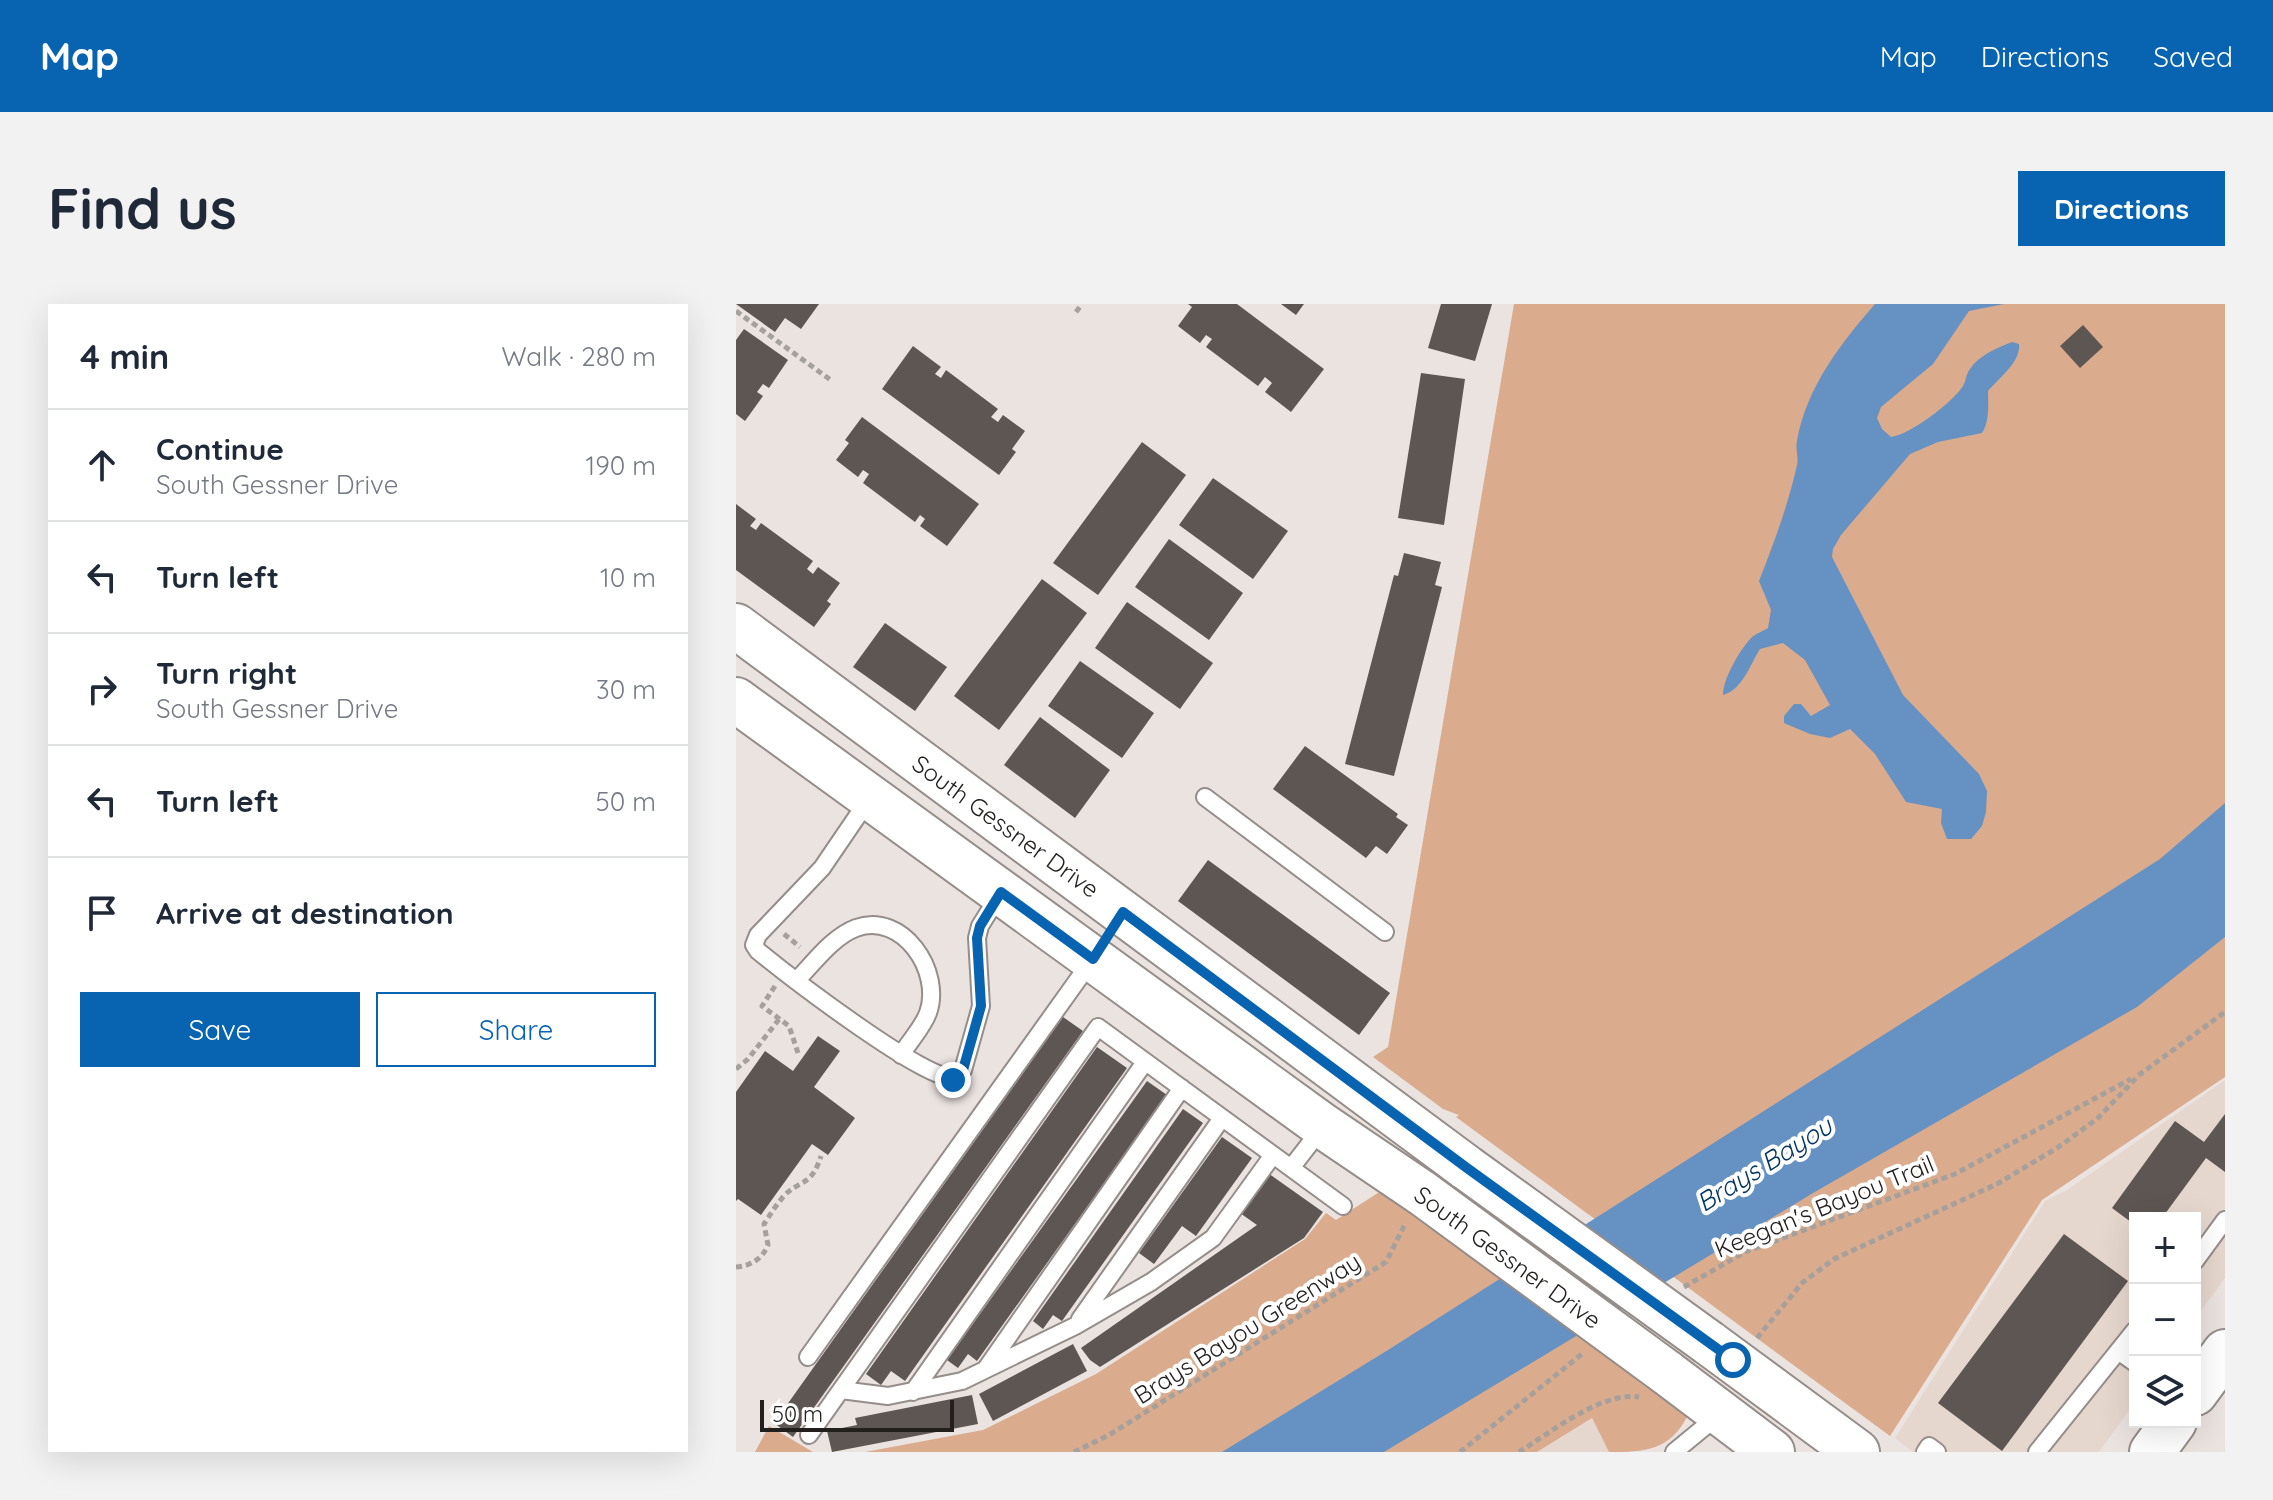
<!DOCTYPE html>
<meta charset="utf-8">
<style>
:root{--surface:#fff;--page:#f2f2f3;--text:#1f2937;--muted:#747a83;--line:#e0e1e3;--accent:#0864b1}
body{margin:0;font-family:Quicksand,sans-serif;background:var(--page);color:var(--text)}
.controls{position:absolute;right:24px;bottom:24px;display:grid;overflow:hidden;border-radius:0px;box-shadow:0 8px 32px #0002}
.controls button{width:72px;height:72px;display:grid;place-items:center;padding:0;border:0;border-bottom:2px solid var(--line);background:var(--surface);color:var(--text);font:40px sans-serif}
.scale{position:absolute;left:24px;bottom:20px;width:194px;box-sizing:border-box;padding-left:8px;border:4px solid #221f1d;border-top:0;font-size:22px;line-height:28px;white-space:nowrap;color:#221f1d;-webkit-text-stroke:6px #fff;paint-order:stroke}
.stop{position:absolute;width:24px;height:24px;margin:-18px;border:6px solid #0864b1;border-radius:50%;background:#fff}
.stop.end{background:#0864b1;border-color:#fff;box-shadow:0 2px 8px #0008}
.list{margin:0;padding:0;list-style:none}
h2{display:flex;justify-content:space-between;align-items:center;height:104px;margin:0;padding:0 32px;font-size:34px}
h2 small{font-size:26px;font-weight:400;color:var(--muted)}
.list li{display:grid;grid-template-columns:52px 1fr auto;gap:24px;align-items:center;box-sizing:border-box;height:112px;padding:0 32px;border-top:2px solid var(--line)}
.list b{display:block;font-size:30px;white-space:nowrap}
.list p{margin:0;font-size:26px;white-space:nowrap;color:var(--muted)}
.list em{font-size:26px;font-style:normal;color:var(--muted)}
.actions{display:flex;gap:16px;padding:24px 32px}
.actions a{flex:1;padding:18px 0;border:2px solid var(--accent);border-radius:0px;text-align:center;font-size:28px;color:var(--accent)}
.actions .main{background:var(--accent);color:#fff}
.icon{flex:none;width:44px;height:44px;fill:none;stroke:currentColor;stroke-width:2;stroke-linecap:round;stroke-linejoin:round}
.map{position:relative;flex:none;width:1489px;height:1148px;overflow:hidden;border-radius:0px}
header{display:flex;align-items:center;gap:48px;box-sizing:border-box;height:112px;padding:0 40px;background:var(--accent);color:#fff}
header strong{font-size:38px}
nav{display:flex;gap:44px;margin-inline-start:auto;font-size:28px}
.intro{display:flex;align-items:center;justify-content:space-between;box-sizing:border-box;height:192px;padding:0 48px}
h1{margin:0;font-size:56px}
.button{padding:20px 36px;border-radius:0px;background:var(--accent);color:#fff;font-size:28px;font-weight:700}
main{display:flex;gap:48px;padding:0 48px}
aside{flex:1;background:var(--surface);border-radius:0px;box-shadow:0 8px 32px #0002}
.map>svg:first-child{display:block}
.built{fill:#e6d7ce}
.green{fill:#daab8d}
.water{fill:#6692c3}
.building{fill:#5d5652}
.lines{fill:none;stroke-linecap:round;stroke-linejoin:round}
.lane-casing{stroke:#958d89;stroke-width:20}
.secondary-casing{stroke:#958d89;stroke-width:48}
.path{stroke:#a6a09c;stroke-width:5;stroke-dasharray:6 4;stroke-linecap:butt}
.lane{stroke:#fff;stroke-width:16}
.secondary{stroke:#fff;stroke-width:44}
.secondary-bridge-casing{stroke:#958d89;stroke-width:48;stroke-linecap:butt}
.secondary-bridge{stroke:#fff;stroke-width:44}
.route{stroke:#0864b1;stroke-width:10}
.labels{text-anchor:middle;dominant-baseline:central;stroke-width:8;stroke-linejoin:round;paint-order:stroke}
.street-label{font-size:24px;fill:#221f1d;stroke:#fff}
.water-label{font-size:26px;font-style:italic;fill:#053765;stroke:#fff}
</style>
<header>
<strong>Map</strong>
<nav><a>Map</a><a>Directions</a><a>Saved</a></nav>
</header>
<div class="intro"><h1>Find us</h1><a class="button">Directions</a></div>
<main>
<aside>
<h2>4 min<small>Walk · 280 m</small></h2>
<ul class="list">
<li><svg class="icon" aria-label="ahead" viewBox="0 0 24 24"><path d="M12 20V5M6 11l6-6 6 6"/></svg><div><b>Continue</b><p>South Gessner Drive</p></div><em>190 m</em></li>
<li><svg class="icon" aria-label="left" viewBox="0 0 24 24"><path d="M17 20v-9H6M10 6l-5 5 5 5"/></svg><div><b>Turn left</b></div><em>10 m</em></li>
<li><svg class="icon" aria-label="right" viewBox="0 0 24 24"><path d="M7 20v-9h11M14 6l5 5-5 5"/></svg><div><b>Turn right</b><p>South Gessner Drive</p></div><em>30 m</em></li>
<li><svg class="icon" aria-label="left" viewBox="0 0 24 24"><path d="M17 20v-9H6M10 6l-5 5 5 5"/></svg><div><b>Turn left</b></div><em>50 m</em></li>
<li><svg class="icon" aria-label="arrive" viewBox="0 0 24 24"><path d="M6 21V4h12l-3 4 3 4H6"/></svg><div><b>Arrive at destination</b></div></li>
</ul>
<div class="actions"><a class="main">Save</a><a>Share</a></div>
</aside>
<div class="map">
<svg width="1489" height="1148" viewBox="0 0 1489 1148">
<rect width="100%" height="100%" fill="#ebe3df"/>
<path class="built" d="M1489,776V974L1459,1015V914H1399V1098L1363,1148H1177L1159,1134L1309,897L1331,886Z
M856,1114L873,1148H801Z"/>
<path class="green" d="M778,0H1489V773L1306,896L1154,1132L720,813L723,811L707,805L637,753L652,743Z
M648,885L952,1111C934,1147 909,1148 873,1148L856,1114L801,1148H129L247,1126L360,1070L569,935L590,909L600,916Z
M33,1122L77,1148H19Z"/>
<path class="water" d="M1139,0H1268L1233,7L1197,60L1145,103L1141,114L1146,125L1155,133C1175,130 1216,99 1227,82C1230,77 1230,70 1234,65C1243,51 1261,44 1276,38L1283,40C1285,58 1263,74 1252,87C1252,100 1254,117 1246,129L1202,138L1174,150L1105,231L1097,245L1096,253L1167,391L1243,470L1251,487L1250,508L1246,522L1235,535H1211L1205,519L1206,505L1170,498L1139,450L1114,425L1094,434L1074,430L1048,419V412L1058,400H1065L1075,412L1094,401L1069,356L1047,339L1024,345C1014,361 1006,386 987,391C987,374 1004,346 1015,334C1019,330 1027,327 1032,324L1035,306L1023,277C1038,239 1052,201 1061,161C1063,153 1059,145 1061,137C1070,84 1105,39 1139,0Z
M1489,499V633L1401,703L1077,889L648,1148H486L652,1046L1424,555Z"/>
<path class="building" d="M0,0H83L65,25L49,14L39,28Z
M452,0H501L588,65L555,108L529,88L536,79L529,73L522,82L470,43L476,35L470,31L464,39L442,22L456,3Z
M545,0H568L560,11Z
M705,0H756L739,57L692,44Z
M1347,21L1367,43L1344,64L1324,42Z
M8,25L52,56L33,84L27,80L21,88L27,92L9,117L0,110V36Z
M177,42L205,63L199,70L205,74L210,66L262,105L255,113L262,118L267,111L289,127L276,145L280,148L263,171L146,85Z
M685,69L729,75L708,221L662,214Z
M126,113L243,200L211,242L184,222L189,215L184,211L179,218L127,179L133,170L127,166L122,173L100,156L113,139L109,136Z
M406,138L450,171L362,291L317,259Z
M477,174L552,227L517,275L443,221Z
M0,200L20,215L14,222L20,226L25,219L77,257L71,265L77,270L82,263L104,279L91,297L95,300L78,323L0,266Z
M433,235L507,289L473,336L399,283Z
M668,249L705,258L699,281L706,283L658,472L609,460L658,271L662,272Z
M306,275L351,309L263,426L218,392Z
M391,298L477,359L444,405L359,344Z
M149,319L211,363L179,407L117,363Z
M344,357L418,409L386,454L312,402Z
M304,413L374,466L339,514L268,461Z
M569,442L662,510L660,513L672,521L651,550L640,542L630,554L537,485Z
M472,556L654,689L623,731L442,597Z
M327,713L347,727L57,1133L38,1119Z
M82,732L104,747L78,783L119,814L92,851L76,840L25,911L2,895L0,897V788L29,747L57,767Z
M361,743L391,764L169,1077L155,1067L145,1081L130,1070Z
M411,777L431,791L241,1057L232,1050L222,1064L211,1056Z
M447,805L467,819L326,1017L317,1011L307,1025L297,1017Z
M1489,810V868L1470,854L1426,914H1399V921L1376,904L1439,817L1468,838Z
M486,833L516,854L460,932L446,922L418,960L403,949Z
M532,869L587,908L568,934L364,1063L354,1056L345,1044L521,921L504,909Z
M1328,930L1392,977L1266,1147L1202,1099Z
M337,1040L351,1067L257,1117L243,1090Z
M236,1091L242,1120L96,1148L91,1127L121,1121L119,1114Z"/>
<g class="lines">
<g class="lane-casing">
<path id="lane" d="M469,493L649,628
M133,495L86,564L22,631L18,641L22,647C49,669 196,783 222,774L227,766L245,702L241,634L244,622L264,590
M60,677C77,660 96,633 120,624C166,607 207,667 192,709C187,723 173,738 165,751
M555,864L586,824
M1459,957L1489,916
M344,1015L486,814
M1382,1047L1399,1059
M72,1053L356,656
M249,1066L446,784
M105,1086L152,1092L226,1077L339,1022L415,978L477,934L537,851
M177,1088L409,758
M73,1131L362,723L607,902
M938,1148L983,1111
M1189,1148L1193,1142L1201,1148
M1301,1148L1399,1026"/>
</g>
<g class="secondary-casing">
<path id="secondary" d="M0,322L731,864
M0,396L587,822L686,889
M973,1039L1121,1148
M930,1068L1036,1148
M1459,1089L1489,1048
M1416,1148L1438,1118"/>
</g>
<path class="path" d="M0,7L96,77
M340,8L346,0
M48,630L64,643
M39,682L26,702L53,722L62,749
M0,765L12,755L44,714
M0,963C15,962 26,955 32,941L28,920C34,911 40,901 47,893C63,875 75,884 85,852
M948,983L1009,948L1219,870L1395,775
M1021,1034L1066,979L1098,955L1261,880L1321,844L1361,815L1403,771L1489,708
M338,1148L373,1131L650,958L670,918
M724,1148L846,1050
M783,1148C814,1129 866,1087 903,1093"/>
<use href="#lane" class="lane"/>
<use href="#secondary" class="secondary"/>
<g class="secondary-bridge-casing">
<path id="secondary-bridge" d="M731,864L973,1039
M686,889L930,1068"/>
</g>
<use href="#secondary-bridge" class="secondary-bridge"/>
</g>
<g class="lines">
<path class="route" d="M217,776L222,774L227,766L245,702L241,634L244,622L265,588L357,655L387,608L731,864L997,1056"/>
</g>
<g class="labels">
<g class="street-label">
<text transform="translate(270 522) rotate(36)">South Gessner Drive</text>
<text transform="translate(1088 902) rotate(-22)">Keegan's Bayou Trail</text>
<text transform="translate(772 953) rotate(36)">South Gessner Drive</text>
<text transform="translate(511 1024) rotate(-32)">Brays Bayou Greenway</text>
</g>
<g class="water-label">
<text transform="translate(1028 860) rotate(-32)">Brays Bayou</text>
</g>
</g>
</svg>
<div class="controls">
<button>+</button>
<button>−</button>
<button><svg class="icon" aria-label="layers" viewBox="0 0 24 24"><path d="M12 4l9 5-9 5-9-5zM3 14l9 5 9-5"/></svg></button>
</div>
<div class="scale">50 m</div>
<div class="stop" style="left:997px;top:1056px"></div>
<div class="stop end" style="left:217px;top:776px"></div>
</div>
</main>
